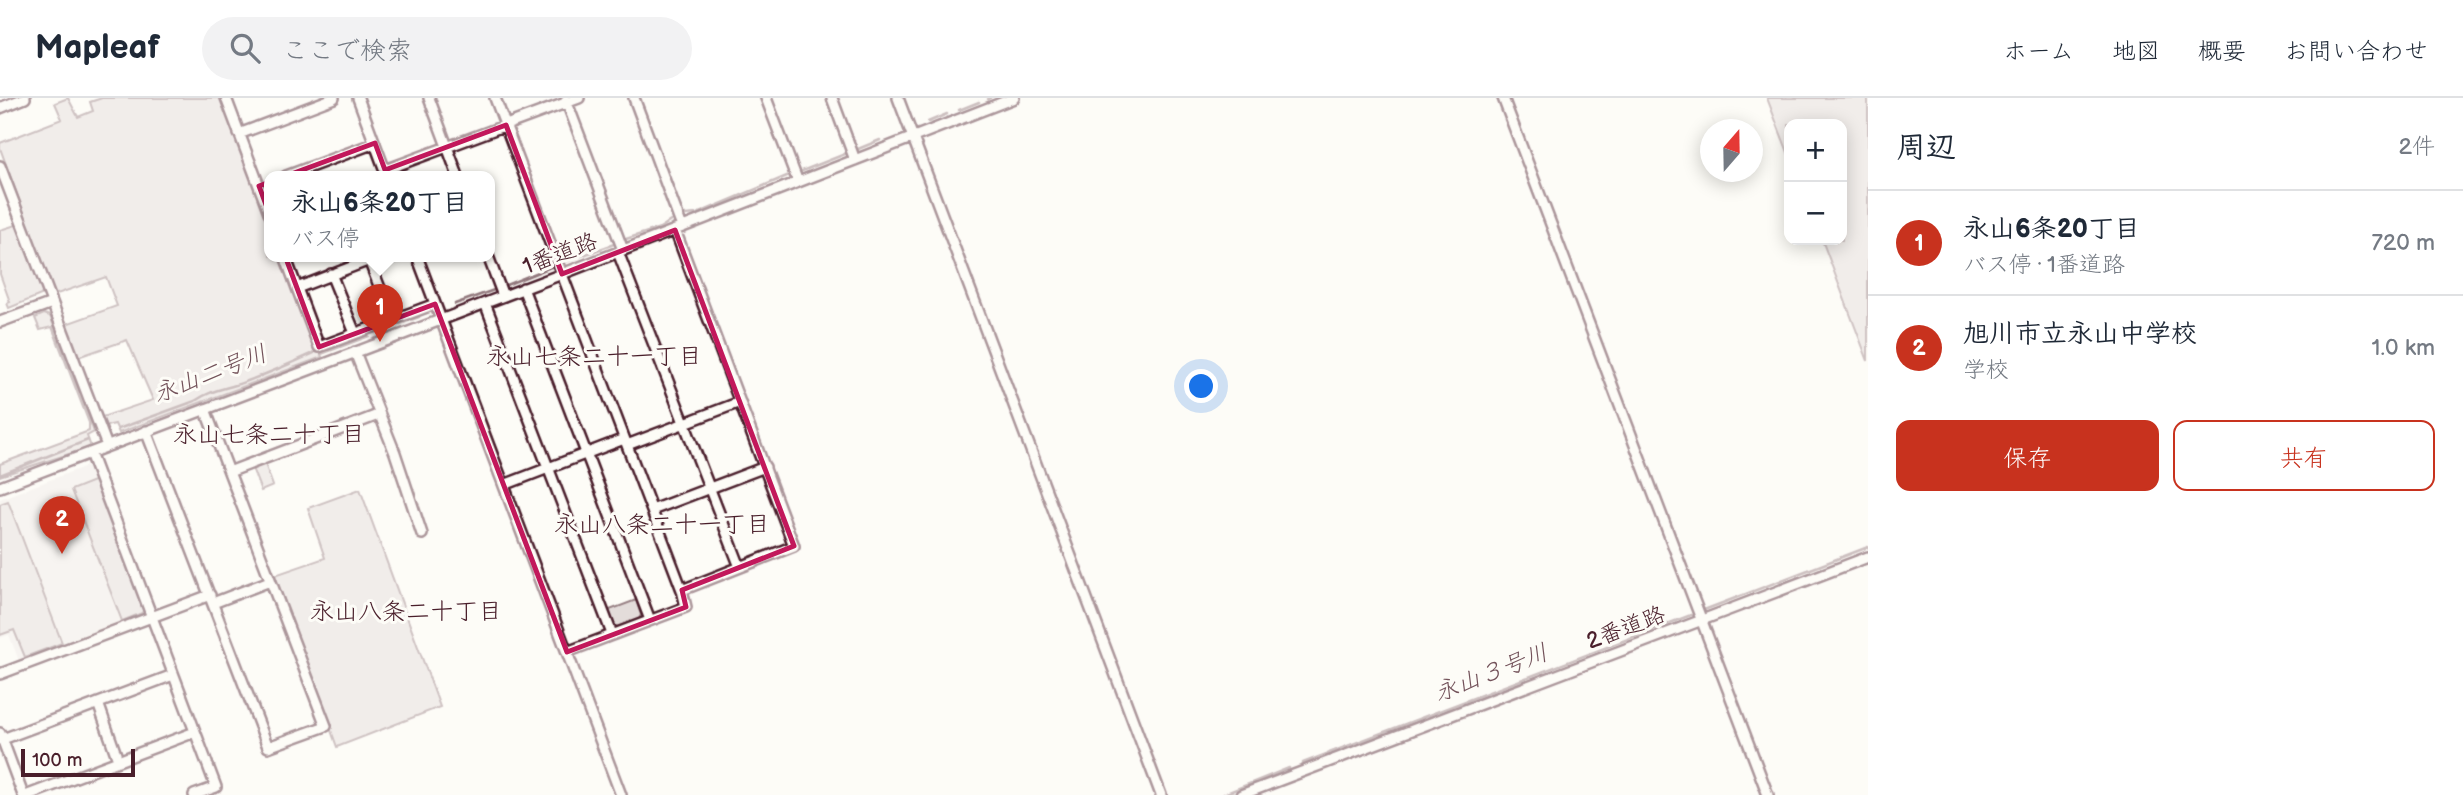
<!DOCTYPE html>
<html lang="ja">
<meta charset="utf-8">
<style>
:root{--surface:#fff;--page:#f2f2f3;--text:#1f2937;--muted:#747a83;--line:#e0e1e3;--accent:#c8321e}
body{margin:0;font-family:"Balsamiq Sans","Klee One",sans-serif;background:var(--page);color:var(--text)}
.controls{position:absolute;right:21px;top:21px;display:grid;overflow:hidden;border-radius:14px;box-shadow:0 4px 18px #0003}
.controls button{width:63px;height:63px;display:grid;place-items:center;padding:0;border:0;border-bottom:2px solid var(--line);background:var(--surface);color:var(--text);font:35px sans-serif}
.compass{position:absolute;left:1700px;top:21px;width:63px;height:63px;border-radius:50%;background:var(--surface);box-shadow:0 4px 18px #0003;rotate:20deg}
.scale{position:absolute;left:21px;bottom:18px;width:114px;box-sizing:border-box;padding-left:7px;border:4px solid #4a1f2b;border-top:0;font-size:19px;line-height:24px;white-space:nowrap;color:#4a1f2b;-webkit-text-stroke:5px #fdfcf7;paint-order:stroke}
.you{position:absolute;left:1202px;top:289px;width:24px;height:24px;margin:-18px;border:5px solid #fff;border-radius:50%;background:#1a73e8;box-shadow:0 0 0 10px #1a73e833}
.badge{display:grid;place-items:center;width:46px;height:46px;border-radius:50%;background:var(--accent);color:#fff;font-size:23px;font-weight:700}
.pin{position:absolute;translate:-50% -58px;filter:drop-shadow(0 2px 4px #0008)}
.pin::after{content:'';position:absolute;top:37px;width:24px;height:21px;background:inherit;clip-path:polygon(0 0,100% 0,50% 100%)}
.popup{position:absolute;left:264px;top:73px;width:231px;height:91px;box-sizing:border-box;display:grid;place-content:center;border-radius:14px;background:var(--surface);filter:drop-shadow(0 2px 5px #0005);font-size:23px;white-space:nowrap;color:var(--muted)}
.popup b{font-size:26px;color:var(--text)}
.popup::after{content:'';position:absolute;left:50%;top:100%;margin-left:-14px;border:14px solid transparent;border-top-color:var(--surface)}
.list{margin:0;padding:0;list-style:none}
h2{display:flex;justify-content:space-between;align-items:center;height:91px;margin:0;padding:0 28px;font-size:30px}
h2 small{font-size:23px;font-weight:400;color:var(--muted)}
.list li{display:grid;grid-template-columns:46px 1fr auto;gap:21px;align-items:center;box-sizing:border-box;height:105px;padding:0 28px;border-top:2px solid var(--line)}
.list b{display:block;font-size:26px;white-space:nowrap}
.list p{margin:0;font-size:23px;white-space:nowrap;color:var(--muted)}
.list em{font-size:23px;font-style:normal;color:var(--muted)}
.actions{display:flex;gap:14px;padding:21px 28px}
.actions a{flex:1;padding:16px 0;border:2px solid var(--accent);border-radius:14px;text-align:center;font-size:24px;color:var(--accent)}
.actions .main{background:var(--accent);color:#fff}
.icon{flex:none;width:38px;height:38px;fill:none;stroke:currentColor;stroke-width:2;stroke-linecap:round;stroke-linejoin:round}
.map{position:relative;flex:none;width:1868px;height:697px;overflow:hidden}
header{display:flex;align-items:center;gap:42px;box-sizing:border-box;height:98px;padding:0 35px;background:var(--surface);border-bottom:2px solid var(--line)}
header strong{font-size:33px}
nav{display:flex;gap:38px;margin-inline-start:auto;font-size:24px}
.search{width:490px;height:63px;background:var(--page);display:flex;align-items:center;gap:18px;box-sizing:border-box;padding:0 24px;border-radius:38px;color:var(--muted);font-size:26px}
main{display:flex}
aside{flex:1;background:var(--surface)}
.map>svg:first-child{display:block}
.built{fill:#f0ece8}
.green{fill:#e3dcda;stroke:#967e82;stroke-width:2}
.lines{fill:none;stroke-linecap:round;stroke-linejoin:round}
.stream{stroke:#91777b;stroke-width:2.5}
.minor-casing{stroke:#4a1f2b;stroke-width:14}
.minor{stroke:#fdfcf7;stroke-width:9}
.marked{fill:none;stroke:#c2185b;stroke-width:5;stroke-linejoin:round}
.labels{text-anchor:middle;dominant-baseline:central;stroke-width:6;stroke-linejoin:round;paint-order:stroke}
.street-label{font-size:23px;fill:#4a1f2b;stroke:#fdfcf7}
.neighbourhood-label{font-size:24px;fill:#4a1f2b;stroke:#fdfcf7}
.water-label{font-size:24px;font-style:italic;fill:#73525a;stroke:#fdfcf7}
</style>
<header>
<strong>Mapleaf</strong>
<div class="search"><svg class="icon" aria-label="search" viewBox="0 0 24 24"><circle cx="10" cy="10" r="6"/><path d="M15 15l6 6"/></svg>ここで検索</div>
<nav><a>ホーム</a><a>地図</a><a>概要</a><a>お問い合わせ</a></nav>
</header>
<main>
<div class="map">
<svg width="1868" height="697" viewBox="0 0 1868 697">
<rect width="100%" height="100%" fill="#fdfcf7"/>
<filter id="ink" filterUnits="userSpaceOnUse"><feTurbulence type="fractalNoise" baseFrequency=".0143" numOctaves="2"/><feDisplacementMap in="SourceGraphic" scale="14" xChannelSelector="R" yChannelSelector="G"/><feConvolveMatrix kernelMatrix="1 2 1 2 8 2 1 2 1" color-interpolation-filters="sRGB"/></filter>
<g filter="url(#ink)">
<path class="built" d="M89,367L92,368L145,510L143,516L19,563L9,537L0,540V401Z"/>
<path class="green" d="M68,0L78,19L93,13L90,4L102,0H224L270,121V158H284L322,259L119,335L115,326L106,328L102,319L153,302L127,242L78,259L66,226L117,208L106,179L54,197L0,50V45L62,21L55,5Z
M1767,0H1867L1868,3V263L1822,142H1842V26H1789V57Z
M19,126L43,193L41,197L9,210L7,205L10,204L0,176V132Z
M44,216L50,218L94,334L87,338L91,349L0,378V366L89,333V325L52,229L40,232L35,220Z
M265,366L273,388L261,393L252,370Z
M96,382L144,510L142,515L122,523L71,392Z
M360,391L440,609L337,649L275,477L325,460L308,410Z
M8,403L62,545L25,559L14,532L0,537V406Z
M636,502L641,517L638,523L618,529L612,527L607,513Z"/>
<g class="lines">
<path class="stream" d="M988,1L990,0
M959,12L979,4
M928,24L947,16
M858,51L880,42
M802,73L845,56
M685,117L697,116L787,78
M626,141L660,130L672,122
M567,163L614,146
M506,187L551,169
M455,206L494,192
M381,233L419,219
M321,256L369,238
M118,331L195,303C210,292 225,291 242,285C267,276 290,266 314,255
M0,377L88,342
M1704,512L1868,449
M1303,665L1691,517
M1224,696L1289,670"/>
<g class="minor-casing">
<path id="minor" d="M226,0L270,117
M358,0L387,78
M429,0L458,78
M495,0L682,492L686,509L567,554
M634,0L682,129
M766,0L798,84
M832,0L855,62
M898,0L1161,697
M1503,0L1768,697
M566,2L623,152
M0,10L25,0
M239,36L334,0
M0,68L107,348
M385,72L579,0
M286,78L375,45
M675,132L794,448L682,492
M618,154L740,469
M285,158L319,249L435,206
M417,158L621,697
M488,158L503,198
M369,162L392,221
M331,176L355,235
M297,190L380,158
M523,190L650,522
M485,205L612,536
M0,224L52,205
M355,254L395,355L422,436
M146,333L268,649L326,628L205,311
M627,347L740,304
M90,355L216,689L194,697
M229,374L378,317
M504,387L624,341
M0,389L562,176L1014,0
M652,412L765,369
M213,505L270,483
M0,576L210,497
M98,605L118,662
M0,635L23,697
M0,642L173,577
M28,697L195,634
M1241,697L1868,459"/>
</g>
<use href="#minor" class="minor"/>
</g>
</g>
<path d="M0 0H1868V697H0ZM506,27L562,176L675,132L794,448L682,492L686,509L567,554L435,206L319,249L259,88L375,45L385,72Z" fill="#fdfcf7" fill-opacity=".55" fill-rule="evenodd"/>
<path class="marked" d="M506,27L562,176L675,132L794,448L682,492L686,509L567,554L435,206L319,249L259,88L375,45L385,72Z"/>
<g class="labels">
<g class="street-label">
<text transform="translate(560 156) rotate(-21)">1番道路</text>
<text transform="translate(1626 530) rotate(-21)">2番道路</text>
</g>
<g class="neighbourhood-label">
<text x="594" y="258">永山七条二十一丁目</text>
<text x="269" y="336">永山七条二十丁目</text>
<text x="662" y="426">永山八条二十一丁目</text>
<text x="406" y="513">永山八条二十丁目</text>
</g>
<g class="water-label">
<text transform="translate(210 276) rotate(-21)">永山二号川</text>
<text transform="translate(1491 575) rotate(-21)">永山３号川</text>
</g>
</g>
</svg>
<div class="controls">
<button>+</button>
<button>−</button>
</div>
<svg class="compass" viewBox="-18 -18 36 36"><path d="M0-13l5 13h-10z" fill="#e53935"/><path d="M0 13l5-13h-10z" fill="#747a83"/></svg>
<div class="scale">100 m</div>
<div class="you"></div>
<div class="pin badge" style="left:380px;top:244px">1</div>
<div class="popup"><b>永山6条20丁目</b>バス停</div>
<div class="pin badge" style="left:62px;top:456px">2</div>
</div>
<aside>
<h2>周辺<small>2件</small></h2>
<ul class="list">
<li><span class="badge">1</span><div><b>永山6条20丁目</b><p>バス停 · 1番道路</p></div><em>720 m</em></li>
<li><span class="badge">2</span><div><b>旭川市立永山中学校</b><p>学校</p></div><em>1.0 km</em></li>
</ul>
<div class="actions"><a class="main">保存</a><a>共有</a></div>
</aside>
</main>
